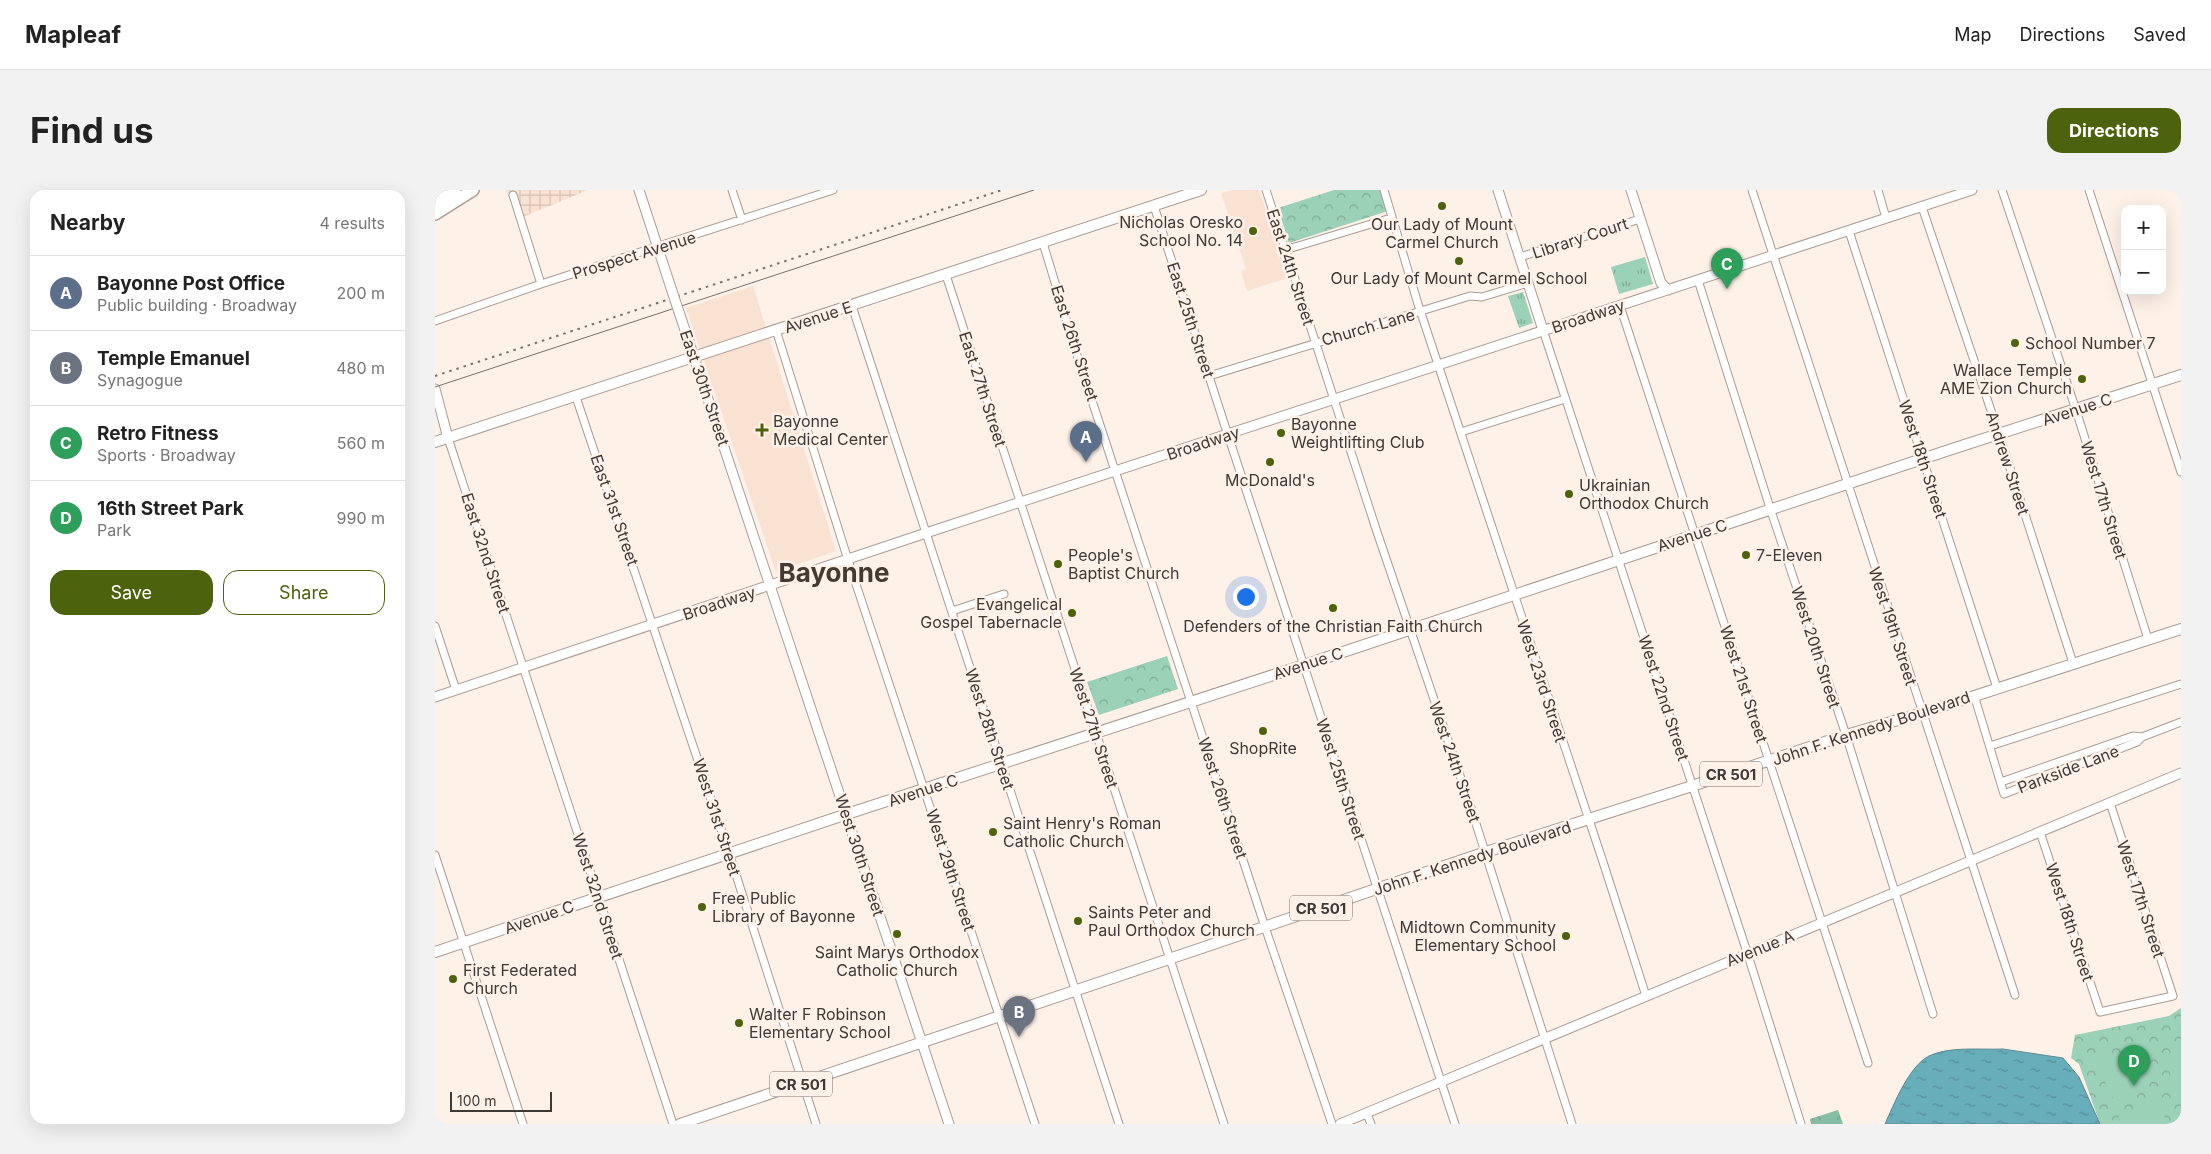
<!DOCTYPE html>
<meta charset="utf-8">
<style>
:root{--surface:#fff;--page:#f2f2f2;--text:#222;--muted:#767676;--line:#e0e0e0;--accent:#4d620d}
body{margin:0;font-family:Inter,sans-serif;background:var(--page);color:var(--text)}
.controls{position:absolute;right:15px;top:15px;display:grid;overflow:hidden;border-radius:10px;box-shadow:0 5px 20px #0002}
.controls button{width:45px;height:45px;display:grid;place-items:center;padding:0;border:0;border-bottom:1px solid var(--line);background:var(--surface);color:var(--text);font:25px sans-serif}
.scale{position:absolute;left:15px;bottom:12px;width:102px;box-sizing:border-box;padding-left:5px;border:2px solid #3f3935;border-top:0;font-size:14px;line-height:18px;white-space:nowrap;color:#3f3935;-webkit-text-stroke:4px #fdf1e8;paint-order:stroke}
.you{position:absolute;left:810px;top:406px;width:18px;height:18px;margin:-12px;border:4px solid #fff;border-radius:50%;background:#1a73e8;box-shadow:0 0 0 8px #1a73e833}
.badge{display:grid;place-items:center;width:32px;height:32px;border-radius:50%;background:var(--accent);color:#fff;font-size:16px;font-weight:700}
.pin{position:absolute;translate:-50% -41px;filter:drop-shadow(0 1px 2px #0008)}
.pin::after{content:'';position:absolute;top:26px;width:18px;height:15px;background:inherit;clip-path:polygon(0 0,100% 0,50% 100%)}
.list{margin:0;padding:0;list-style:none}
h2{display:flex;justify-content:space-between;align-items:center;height:65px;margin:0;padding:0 20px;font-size:21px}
h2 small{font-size:16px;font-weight:400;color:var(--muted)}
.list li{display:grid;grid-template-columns:32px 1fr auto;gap:15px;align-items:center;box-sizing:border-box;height:75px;padding:0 20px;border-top:1px solid var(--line)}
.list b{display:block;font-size:19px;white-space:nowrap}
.list p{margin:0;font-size:16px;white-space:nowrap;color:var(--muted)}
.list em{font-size:16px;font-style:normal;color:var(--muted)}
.actions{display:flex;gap:10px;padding:15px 20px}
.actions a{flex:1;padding:11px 0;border:1px solid var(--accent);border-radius:15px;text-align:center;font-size:18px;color:var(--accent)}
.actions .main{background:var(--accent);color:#fff}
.map{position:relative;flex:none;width:1746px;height:934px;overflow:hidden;border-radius:15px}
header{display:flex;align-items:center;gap:30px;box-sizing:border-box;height:70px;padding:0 25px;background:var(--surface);border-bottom:1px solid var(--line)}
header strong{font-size:24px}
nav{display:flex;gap:28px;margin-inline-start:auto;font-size:18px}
.intro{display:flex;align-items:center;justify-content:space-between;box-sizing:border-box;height:120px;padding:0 30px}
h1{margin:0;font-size:35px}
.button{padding:12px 22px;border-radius:15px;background:var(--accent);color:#fff;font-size:18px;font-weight:700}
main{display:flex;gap:30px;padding:0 30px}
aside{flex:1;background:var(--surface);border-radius:15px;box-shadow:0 5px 20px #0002}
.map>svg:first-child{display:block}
.built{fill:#f9e2d2}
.industrial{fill:url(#industrial-grid)}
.grass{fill:url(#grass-tufts)}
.forest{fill:url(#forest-crowns)}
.park{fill:url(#park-crowns)}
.garden{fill:#9bd1b6}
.water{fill:url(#water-ripples);stroke:#5c8a92}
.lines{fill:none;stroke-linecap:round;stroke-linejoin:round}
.minor-casing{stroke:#ab9c92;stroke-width:9}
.tertiary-casing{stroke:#ab9c92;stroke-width:11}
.secondary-casing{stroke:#ab9c92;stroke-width:12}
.primary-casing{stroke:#ab9c92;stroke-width:12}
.trunk-casing{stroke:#ab9c92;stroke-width:14}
.minor{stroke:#fff;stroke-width:7}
.tertiary{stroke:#fff;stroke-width:9}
.secondary{stroke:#fff;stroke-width:10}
.primary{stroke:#fff;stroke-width:10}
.trunk{stroke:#fff;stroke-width:11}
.tram{stroke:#78716b;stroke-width:1}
.rail{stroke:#78716b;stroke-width:2;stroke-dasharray:2.5 5;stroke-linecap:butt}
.tertiary-bridge-casing{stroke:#ab9c92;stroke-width:11;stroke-linecap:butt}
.tertiary-bridge{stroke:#fff;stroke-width:9}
.poi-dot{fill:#4d620d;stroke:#fdf1e8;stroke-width:2}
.labels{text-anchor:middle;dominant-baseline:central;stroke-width:5;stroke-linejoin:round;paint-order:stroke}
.shield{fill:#fdf1e8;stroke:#78706b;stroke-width:1}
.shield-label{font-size:15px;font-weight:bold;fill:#3f3935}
.poi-label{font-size:16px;fill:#3f3935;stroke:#fdf1e8;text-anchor:start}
.street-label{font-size:16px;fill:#3f3935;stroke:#fdf1e8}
.town-label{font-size:26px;font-weight:bold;fill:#453930;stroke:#fdf1e8}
</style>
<header>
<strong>Mapleaf</strong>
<nav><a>Map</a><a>Directions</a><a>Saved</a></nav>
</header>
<div class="intro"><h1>Find us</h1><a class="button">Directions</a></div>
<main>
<aside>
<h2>Nearby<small>4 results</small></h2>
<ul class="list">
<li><span class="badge" style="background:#5c6f8a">A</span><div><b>Bayonne Post Office</b><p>Public building · Broadway</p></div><em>200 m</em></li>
<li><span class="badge" style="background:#6b7280">B</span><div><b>Temple Emanuel</b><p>Synagogue</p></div><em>480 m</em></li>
<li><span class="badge" style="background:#2e9e5b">C</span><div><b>Retro Fitness</b><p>Sports · Broadway</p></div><em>560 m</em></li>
<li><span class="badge" style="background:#2e9e5b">D</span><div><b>16th Street Park</b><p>Park</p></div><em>990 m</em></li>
</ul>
<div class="actions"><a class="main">Save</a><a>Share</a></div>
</aside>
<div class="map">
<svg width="1746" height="934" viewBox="0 0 1746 934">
<defs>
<pattern id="industrial-grid" width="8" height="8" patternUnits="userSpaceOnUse" patternTransform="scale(1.25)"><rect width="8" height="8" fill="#f9e2d2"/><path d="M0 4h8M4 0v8" fill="none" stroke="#d6c3b5"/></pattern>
<pattern id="grass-tufts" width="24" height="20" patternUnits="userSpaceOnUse" patternTransform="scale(1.25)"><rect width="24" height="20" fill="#9bd1b6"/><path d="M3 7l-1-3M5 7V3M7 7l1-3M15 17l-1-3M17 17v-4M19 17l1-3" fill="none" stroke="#80ab95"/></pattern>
<pattern id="forest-crowns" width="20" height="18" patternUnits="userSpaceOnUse" patternTransform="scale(1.25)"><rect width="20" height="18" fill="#84bda2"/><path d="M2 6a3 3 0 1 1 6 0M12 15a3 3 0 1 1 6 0" fill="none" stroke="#6d9b85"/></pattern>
<pattern id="park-crowns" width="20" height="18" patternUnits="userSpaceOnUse" patternTransform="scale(1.25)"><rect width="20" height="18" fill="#9bd1b6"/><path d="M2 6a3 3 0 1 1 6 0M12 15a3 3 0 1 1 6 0" fill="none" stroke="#80ab95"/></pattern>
<pattern id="water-ripples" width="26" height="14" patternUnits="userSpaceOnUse" patternTransform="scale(1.25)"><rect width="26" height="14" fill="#68adba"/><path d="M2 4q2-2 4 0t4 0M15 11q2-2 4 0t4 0" fill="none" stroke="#578e98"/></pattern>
</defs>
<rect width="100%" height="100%" fill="#fdf1e8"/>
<path class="built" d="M797,0H824L853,88L812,101L806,81L811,79L786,3Z
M318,96L401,361L341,382L251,118Z"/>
<path class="industrial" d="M71,0H153L83,29Z"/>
<path class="grass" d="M1210,67L1218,94L1184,104L1176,77Z
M1088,102L1098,133L1084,138L1073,106Z"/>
<path class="forest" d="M1403,920L1408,934H1376L1375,929Z"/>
<path class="park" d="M899,0H947L953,21L854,53L843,18Z
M732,466L743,499L664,525L652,492Z
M1746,818V934H1665L1644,874L1636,868L1640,845L1734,826Z"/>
<path class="garden" d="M686,487L692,500L690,501L662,511L659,510L656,497Z
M1706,861C1717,888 1715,899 1686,911L1677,907L1660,870L1675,865Z
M1746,867V915L1731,872Z
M1725,911L1732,934H1686L1683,925Z"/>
<path class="water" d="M1568,859L1628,868L1644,887L1665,934H1450C1459,914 1474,876 1494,866C1514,856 1547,860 1568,859Z"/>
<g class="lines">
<g class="minor-casing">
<path id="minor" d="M297,0L307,30
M831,0L942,342L1035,615L1137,934
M949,0L983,114L1170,678L1211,806
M1317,0L1580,805
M1443,0L1451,28
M1567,0L1641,220L1713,449
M1654,0L1746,282
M78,5L106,94
M719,16L790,236L1020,934
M1487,17L1564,244L1638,473
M1414,41L1562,498
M608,53L642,165L830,737L897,934
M850,60L956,28
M1085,67L1205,29
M511,85L789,934
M1263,90L1336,321L1411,545L1498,824
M417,116L684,934
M1185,116L1433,873
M0,131L106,94L398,0
M341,140L413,370L600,934
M1108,140L1312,762L1366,934
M774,186L1035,106L1047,107L1093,93
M141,207L294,663L381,934
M1026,242L1130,209
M13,248L238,934
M517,421L569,404
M0,436L21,500
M1539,505L1569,604L1702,552L1707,547L1746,532
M1555,556L1746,494
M1566,592L1698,546L1707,547
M1605,642L1665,822L1738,806L1675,613
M0,665L88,934
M932,924L936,934"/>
</g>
<g class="tertiary-casing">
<path id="tertiary" d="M204,0L236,98
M1063,0L1108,140
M1196,0L1226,93L1233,100
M244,122L514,934
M0,199L13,248
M0,507L491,343L1537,0
M905,934L1746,583"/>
</g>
<g class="secondary-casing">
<path id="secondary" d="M0,252L766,0
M0,762L412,624L869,475L1514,260L1746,185"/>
</g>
<g class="primary-casing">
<path id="primary" d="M245,934L1051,662L1257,596L1411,545L1487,523L1746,439"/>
</g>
<g class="trunk-casing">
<path id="trunk" d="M0,13L20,0
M0,24L38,0"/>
</g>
<use href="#minor" class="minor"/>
<use href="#tertiary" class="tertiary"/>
<use href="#secondary" class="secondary"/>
<use href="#primary" class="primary"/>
<use href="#trunk" class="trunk"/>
<path class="tram" d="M0,197L599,0"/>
<path class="rail" d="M0,186L567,0"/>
<g class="tertiary-bridge-casing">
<path id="tertiary-bridge" d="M236,98L244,122"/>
</g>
<use href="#tertiary-bridge" class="tertiary-bridge"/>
</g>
<g class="poi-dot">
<circle cx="1007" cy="16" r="5"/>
<circle cx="818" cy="41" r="5"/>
<circle cx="1024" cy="71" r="5"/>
<circle cx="1580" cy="153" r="5"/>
<circle cx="1647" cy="189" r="5"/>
<path d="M324.5 232.5h5v5h5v5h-5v5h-5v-5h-5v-5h5z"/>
<circle cx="846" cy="243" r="5"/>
<circle cx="835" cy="272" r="5"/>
<circle cx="1134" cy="304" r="5"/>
<circle cx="1311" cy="365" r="5"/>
<circle cx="623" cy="374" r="5"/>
<circle cx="898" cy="418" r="5"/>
<circle cx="637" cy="423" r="5"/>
<circle cx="828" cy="541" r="5"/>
<circle cx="558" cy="642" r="5"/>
<circle cx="267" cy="717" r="5"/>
<circle cx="643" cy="731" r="5"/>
<circle cx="462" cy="744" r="5"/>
<circle cx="1131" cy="746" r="5"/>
<circle cx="18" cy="789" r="5"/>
<circle cx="304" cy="833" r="5"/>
</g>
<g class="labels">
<g class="shield">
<rect x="1265" y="571.5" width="62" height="25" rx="4"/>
<rect x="855" y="705.5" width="62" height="25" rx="4"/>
<rect x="335" y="881.5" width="62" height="25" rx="4"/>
</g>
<g class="shield-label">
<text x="1296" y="584">CR 501</text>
<text x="886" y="718">CR 501</text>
<text x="366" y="894">CR 501</text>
</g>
<g class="poi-label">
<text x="808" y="32" text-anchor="end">Nicholas Oresko<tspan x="808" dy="18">School No. 14</tspan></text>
<text x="1007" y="34" text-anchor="middle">Our Lady of Mount<tspan x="1007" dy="18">Carmel Church</tspan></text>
<text x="1024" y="88" text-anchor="middle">Our Lady of Mount Carmel School</text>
<text x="1590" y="153">School Number 7</text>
<text x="1637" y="180" text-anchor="end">Wallace Temple<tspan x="1637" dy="18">AME Zion Church</tspan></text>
<text x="338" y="231">Bayonne<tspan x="338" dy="18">Medical Center</tspan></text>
<text x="856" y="234">Bayonne<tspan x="856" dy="18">Weightlifting Club</tspan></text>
<text x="835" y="290" text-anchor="middle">McDonald's</text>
<text x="1144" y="295">Ukrainian<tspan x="1144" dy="18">Orthodox Church</tspan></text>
<text x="633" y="365">People's<tspan x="633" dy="18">Baptist Church</tspan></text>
<text x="1321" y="365">7-Eleven</text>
<text x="627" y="414" text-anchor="end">Evangelical<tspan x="627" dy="18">Gospel Tabernacle</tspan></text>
<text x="898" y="436" text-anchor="middle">Defenders of the Christian Faith Church</text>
<text x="828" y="558" text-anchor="middle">ShopRite</text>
<text x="568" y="633">Saint Henry's Roman<tspan x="568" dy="18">Catholic Church</tspan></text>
<text x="277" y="708">Free Public<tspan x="277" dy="18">Library of Bayonne</tspan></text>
<text x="653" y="722">Saints Peter and<tspan x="653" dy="18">Paul Orthodox Church</tspan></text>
<text x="1121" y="737" text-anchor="end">Midtown Community<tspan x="1121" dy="18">Elementary School</tspan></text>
<text x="462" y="762" text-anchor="middle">Saint Marys Orthodox<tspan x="462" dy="18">Catholic Church</tspan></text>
<text x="28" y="780">First Federated<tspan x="28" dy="18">Church</tspan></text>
<text x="314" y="824">Walter F Robinson<tspan x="314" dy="18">Elementary School</tspan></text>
</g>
<g class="street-label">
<text transform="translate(1145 48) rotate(-18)">Library Court</text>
<text transform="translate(199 65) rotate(-17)">Prospect Avenue</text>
<text transform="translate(856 77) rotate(72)">East 24th Street</text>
<text transform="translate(1153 126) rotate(-18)">Broadway</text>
<text transform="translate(383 127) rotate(-18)">Avenue E</text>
<text transform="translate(756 130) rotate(72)">East 25th Street</text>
<text transform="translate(933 137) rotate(-16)">Church Lane</text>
<text transform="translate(640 153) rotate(72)">East 26th Street</text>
<text transform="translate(270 198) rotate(71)">East 30th Street</text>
<text transform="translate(548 199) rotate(72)">East 27th Street</text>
<text transform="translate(1642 219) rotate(-18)">Avenue C</text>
<text transform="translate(768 253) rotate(-18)">Broadway</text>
<text transform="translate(1488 269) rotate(72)">West 18th Street</text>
<text transform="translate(1573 273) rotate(72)">Andrew Street</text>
<text transform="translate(1669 310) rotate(73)">West 17th Street</text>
<text transform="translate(180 320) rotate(71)">East 31st Street</text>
<text transform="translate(1257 345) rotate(-18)">Avenue C</text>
<text transform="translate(51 363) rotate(72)">East 32nd Street</text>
<text transform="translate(284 413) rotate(-18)">Broadway</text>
<text transform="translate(1458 436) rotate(72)">West 19th Street</text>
<text transform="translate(1381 457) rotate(72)">West 20th Street</text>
<text transform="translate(873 473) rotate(-18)">Avenue C</text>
<text transform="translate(1107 491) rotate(72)">West 23rd Street</text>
<text transform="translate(1309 494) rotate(72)">West 21st Street</text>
<text transform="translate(1229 508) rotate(72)">West 22nd Street</text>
<text transform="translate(659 538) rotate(72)">West 27th Street</text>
<text transform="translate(1436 538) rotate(-18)">John F. Kennedy Boulevard</text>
<text transform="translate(555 539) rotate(72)">West 28th Street</text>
<text transform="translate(1020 572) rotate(71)">West 24th Street</text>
<text transform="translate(1633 579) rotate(-21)">Parkside Lane</text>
<text transform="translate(906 589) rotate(72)">West 25th Street</text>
<text transform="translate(488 600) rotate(-18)">Avenue C</text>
<text transform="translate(788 608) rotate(72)">West 26th Street</text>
<text transform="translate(282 627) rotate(72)">West 31st Street</text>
<text transform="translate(425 665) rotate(72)">West 30th Street</text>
<text transform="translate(1037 668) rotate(-18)">John F. Kennedy Boulevard</text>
<text transform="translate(516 680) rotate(72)">West 29th Street</text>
<text transform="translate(163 706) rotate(72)">West 32nd Street</text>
<text transform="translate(1706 709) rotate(72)">West 17th Street</text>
<text transform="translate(104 727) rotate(-19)">Avenue C</text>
<text transform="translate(1635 732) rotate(72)">West 18th Street</text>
<text transform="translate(1325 758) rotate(-22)">Avenue A</text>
</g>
<g class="town-label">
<text x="399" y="382">Bayonne</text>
</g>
</g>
</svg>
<div class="controls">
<button>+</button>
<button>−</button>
</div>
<div class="scale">100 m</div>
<div class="you"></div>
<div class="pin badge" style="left:651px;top:272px;background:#5c6f8a">A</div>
<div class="pin badge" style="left:584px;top:847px;background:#6b7280">B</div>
<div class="pin badge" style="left:1292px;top:99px;background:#2e9e5b">C</div>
<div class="pin badge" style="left:1699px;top:896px;background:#2e9e5b">D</div>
</div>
</main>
